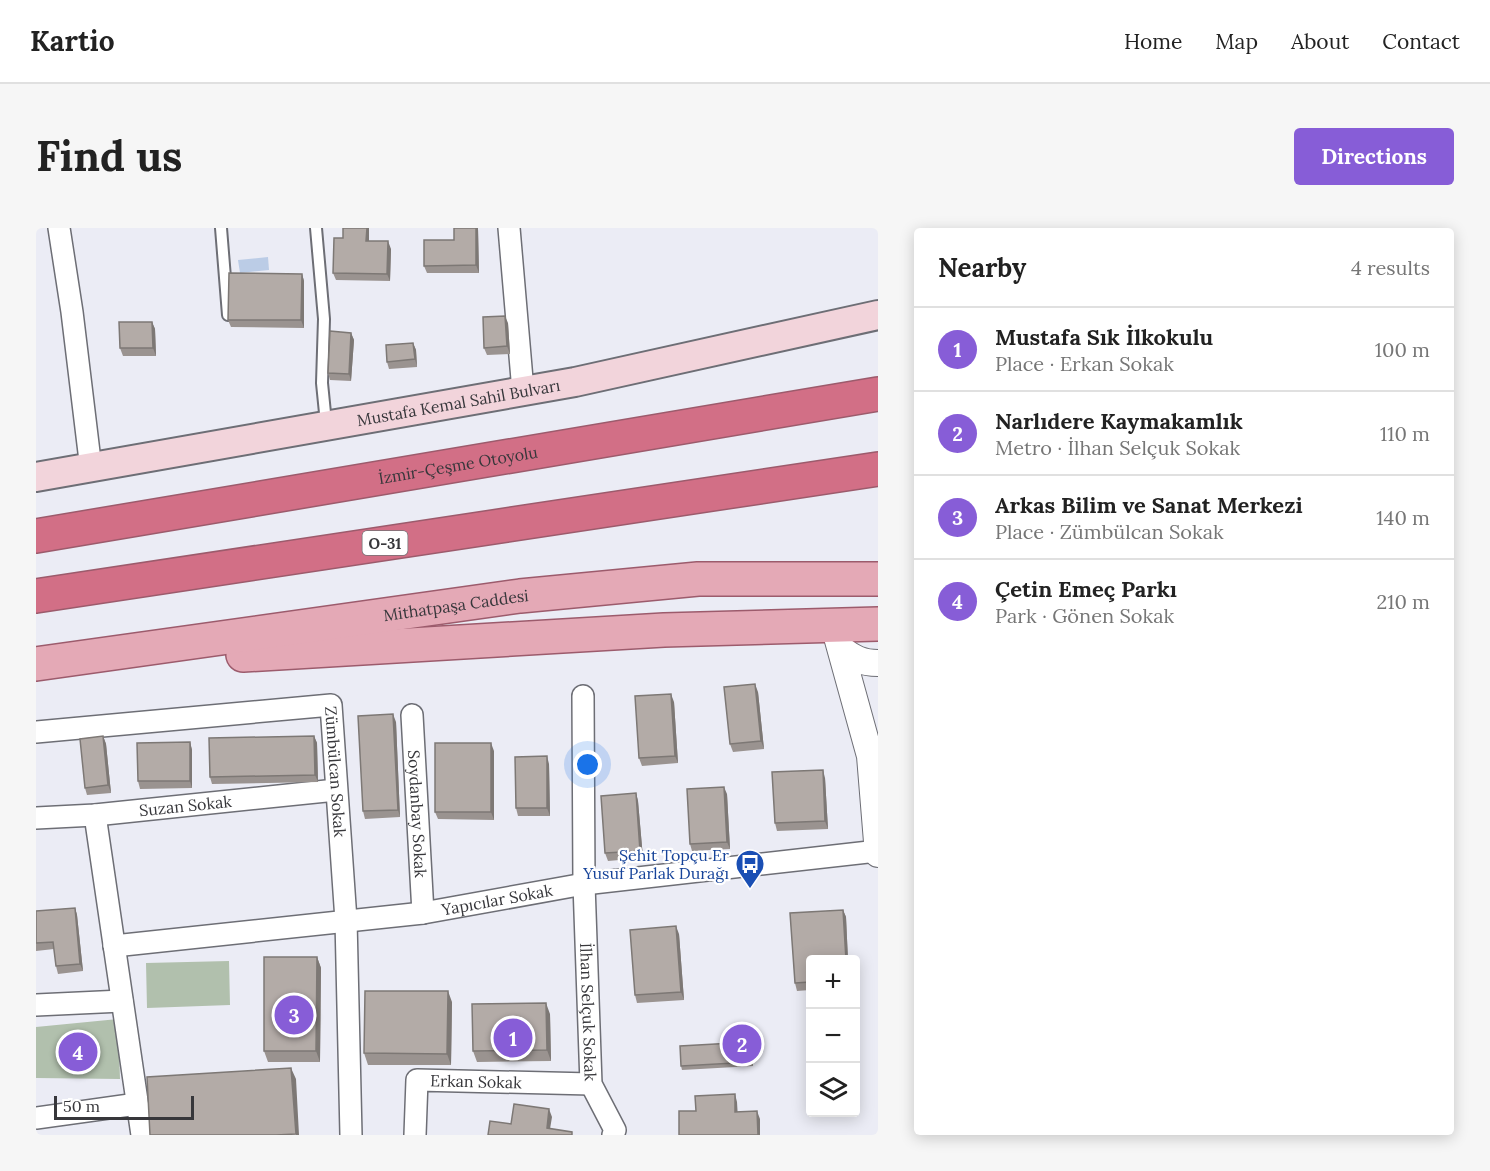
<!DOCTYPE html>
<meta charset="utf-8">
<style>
:root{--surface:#fff;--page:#f6f6f6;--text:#222;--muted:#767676;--line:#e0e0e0;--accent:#875dd7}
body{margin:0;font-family:Lora,serif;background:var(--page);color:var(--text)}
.controls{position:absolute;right:18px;bottom:18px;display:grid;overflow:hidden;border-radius:6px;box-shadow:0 3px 15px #0003}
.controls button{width:54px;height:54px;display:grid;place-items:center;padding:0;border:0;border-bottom:2px solid var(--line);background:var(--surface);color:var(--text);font:30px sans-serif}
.scale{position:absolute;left:18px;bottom:15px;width:140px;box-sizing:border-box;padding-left:6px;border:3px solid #37373b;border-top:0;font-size:16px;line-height:21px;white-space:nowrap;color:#37373b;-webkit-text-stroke:4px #fff;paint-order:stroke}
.you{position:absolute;left:552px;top:537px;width:21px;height:21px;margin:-15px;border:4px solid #fff;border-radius:50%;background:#1a73e8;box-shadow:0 0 0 9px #1a73e833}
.badge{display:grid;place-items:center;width:39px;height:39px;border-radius:50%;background:var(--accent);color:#fff;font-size:20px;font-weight:700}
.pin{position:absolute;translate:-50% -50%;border:3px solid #fff;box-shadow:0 2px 6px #0006}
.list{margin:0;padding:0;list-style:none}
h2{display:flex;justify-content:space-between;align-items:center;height:78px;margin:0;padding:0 24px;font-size:26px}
h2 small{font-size:20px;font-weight:400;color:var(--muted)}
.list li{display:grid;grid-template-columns:39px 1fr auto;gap:18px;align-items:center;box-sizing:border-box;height:84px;padding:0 24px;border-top:2px solid var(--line)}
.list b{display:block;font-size:22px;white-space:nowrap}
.list p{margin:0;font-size:20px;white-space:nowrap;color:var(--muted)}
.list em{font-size:20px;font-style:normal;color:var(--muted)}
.icon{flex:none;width:33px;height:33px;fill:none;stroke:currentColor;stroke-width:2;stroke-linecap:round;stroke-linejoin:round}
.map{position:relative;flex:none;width:842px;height:907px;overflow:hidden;border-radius:6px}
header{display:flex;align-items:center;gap:36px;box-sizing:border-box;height:84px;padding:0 30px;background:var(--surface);border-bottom:2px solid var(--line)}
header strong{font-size:28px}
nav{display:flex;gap:33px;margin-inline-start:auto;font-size:21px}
.intro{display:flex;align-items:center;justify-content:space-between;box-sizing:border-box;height:144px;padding:0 36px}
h1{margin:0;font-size:42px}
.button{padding:15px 27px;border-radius:6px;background:var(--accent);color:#fff;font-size:21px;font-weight:700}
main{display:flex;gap:36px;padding:0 36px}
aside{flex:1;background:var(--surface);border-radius:6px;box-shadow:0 3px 15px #0003}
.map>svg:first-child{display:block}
.green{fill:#b1c0ad}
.water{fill:#bbcce6}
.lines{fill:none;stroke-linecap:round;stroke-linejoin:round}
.service-casing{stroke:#6d6e75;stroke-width:14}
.minor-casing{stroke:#6d6e75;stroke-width:24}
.tertiary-casing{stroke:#6d6e75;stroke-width:28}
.secondary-casing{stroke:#6d6e75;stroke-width:32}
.primary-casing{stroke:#9c5b6c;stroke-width:36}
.motorway-casing{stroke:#9c5b6c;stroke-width:36}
.service{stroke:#fff;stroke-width:10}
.minor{stroke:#fff;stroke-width:21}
.tertiary{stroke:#fff;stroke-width:26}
.secondary{stroke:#f2d4db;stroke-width:28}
.primary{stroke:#e4a9b6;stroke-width:33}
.motorway{stroke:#d26f86;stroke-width:33}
.wall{fill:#9a9390}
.shaded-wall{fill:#7d7875}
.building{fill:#b3aba7;stroke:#7d7875;stroke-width:1.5}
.labels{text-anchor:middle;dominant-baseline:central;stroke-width:4.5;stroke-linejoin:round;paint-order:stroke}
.shield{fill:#fff;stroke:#737376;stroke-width:1.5}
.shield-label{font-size:15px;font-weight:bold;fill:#37373b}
.street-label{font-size:16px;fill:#37373b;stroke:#fff}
.transit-label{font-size:16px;fill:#164399;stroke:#fff;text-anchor:end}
</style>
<header>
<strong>Kartio</strong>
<nav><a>Home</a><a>Map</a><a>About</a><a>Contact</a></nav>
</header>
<div class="intro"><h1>Find us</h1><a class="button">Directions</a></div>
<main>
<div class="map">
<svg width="842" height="907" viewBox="0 0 842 907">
<rect width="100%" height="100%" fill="#ebecf5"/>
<path class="green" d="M193,733L194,777L111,780L110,735Z
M82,791L84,851L0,850V799Z"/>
<path class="water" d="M232,29L233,42L204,45L202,32Z"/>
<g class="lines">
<g class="service-casing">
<path id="service" d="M185,0L192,87
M280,0L288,91L286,155L290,195"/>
</g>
<g class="minor-casing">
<g id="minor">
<path d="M23,0L36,84L55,241"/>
<path d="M473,0L487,163"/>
<path id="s1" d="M547,468L548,656L555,856L579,902L577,907"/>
<path id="s2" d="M376,487L387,685"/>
<path id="s3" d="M0,504L295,477L310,692L315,907"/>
<path d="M59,587L106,907"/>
<path id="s4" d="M0,590L59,587L300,562"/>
<path id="s5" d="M78,718L387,685L548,656L842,623"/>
<path d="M0,777L86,773"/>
<path d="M0,890L101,876"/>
<path id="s6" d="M379,907L381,852L555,856"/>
</g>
</g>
<g class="tertiary-casing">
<path id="tertiary" d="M798,398L834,528L842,626
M805,421C817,430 826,435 842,435"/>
</g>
<g class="secondary-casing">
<g id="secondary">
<path id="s7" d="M0,249L539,154L842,87"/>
</g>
</g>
<g class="primary-casing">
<g id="primary">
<path d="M207,427L628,402L842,396"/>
<path id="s8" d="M0,436L484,368L662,351H842"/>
</g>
</g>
<g class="motorway-casing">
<g id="motorway">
<path id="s9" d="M0,308L842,166"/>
<path d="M0,368L842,241"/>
</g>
</g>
<use href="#service" class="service"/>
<use href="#minor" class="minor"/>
<use href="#tertiary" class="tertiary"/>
<use href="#secondary" class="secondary"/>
<use href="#primary" class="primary"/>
<use href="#motorway" class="motorway"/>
</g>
<path class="wall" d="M307,0H333V13L355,21L354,53L300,52L297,45L307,10Z
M418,0H442L443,45H391L388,38L418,12Z
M266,46L268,53V100L195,99L192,92Z
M116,94L119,101L120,128H87L84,120Z
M472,95L474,126L451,127L448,120Z
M315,105L318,112L315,153L294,152L292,145Z
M377,115L380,122L381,139L353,141L351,134Z
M722,464L728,521L697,524L694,516Z
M638,474L642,535L606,538L603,530Z
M360,494L364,589L329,591L327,583Z
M67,508L70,516L75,565L51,567L49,560Z
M278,508L281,515L282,554L176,556L174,549Z
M154,514L156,522V560L104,561L102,553Z
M458,523V592L402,591L399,584Z
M513,536L514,588H482L480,580Z
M789,550L792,601L741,603L739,595Z
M600,565L602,573L607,630L572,633L569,625Z
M691,566L694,621L656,623L654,616Z
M39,680L41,687L47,743L22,746L20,738L18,721L0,723V683Z
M807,682L810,689L812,732H774V762L761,763L759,755L754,685Z
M643,706L648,772L601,775L599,767Z
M281,729L285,740L284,834H232L228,823Z
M416,774L415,837H332L328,825Z
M514,786L515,833L441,834L437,823Z
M715,814L716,818L717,838L646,842L645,838Z"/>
<path class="shaded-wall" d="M331,0H333V20L330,13Z
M440,0H442L443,45L440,37Z
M352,13L355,21L354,53L351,46Z
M266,46L268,53V100L265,92Z
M469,88L472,95L474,126L471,118Z
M116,94L119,101L120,128L117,120Z
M315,105L318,112L315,153L313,146Z
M377,115L380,122L381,139L379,131Z
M719,456L722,464L728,521L725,513Z
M635,466L638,474L642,535L639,528Z
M357,486L360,494L364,589L362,582Z
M67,508L70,516L75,565L72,557Z
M278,508L281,515L282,554L279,547Z
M154,514L156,522V560L154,553Z
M455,515L458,523V592L455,584Z
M511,528L513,536L514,588L511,580Z
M787,542L789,550L792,601L789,593Z
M688,559L691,566L694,621L691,614Z
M600,565L602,573L607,630L604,623Z
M39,680L41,687L47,743L44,736Z
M807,682L810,689L812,732H810Z
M640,698L643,706L648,772L645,764Z
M281,729L285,740L284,834L280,823Z
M412,763L416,774L415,837L411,826Z
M510,775L514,786L515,833L511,822Z
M715,814L716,818L717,838L716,834Z
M255,840L260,851L263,907H260V906Z
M699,866L701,874L702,891L699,884Z
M513,881L516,889L513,907L511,900Z
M721,883L724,891V907H722Z"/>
<path class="building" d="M307,0H331L330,13H352L351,46L297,45L298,10H307Z
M418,0H440V37L388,38V12H418Z
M193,45L266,46L265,92H192Z
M469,88L471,118L448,120L447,89Z
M83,94H116L117,120H84Z
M294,103L315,105L313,146L292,145Z
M377,115L379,131L351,134L350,117Z
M719,456L725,513L694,516L688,459Z
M635,466L639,528L603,530L599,468Z
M357,486L362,582L327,583L322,488Z
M67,508L72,557L49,560L44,511Z
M278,508L279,547L174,549L173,510Z
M154,514V553H102L101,515Z
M399,515H455V584H399Z
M511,528V580H480L479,529Z
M787,542L789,593L739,595L736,544Z
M688,559L691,614L654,616L651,561Z
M600,565L604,623L569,625L565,568Z
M39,680L44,736L20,738L17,714L0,715V683Z
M807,682L810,732H774V754L759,755L754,685Z
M640,698L645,764L599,767L594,702Z
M228,729H281L280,823H228Z
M329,763H412L411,826L328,825Z
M510,775L511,822L437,823L436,776Z
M715,814L716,834L645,838L644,818Z
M255,840L260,906L240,907H114L111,849Z
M699,866V884L721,883L722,907H643V883H660L659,868Z
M478,876L513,881L511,900L536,904V907H452L454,893L475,896Z"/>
<defs>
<g id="bus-pin" transform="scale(1.5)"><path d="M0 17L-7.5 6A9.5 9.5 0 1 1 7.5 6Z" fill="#1a4fb4" stroke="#fff"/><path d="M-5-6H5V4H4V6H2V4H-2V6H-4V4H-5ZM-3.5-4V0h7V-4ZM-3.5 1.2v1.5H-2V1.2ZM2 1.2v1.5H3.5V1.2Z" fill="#fff"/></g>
</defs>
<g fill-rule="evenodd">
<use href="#bus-pin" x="714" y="636"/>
</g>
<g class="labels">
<rect class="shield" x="326.5" y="303" width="45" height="24" rx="4.5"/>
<g class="shield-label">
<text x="349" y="315">O-31</text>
</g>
<g class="street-label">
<text stroke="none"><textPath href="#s7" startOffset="429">Mustafa Kemal Sahil Bulvarı</textPath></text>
<text stroke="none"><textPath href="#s9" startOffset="428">İzmir-Çeşme Otoyolu</textPath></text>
<text stroke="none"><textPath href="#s8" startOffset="424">Mithatpaşa Caddesi</textPath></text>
<text stroke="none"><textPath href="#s3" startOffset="363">Zümbülcan Sokak</textPath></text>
<text stroke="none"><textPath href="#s4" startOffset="150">Suzan Sokak</textPath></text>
<text stroke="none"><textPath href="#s2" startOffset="99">Soydanbay Sokak</textPath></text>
<text stroke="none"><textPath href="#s5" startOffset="386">Yapıcılar Sokak</textPath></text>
<text stroke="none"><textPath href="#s1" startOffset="316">İlhan Selçuk Sokak</textPath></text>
<text stroke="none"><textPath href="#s6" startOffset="114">Erkan Sokak</textPath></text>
</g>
<g class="transit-label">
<text x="693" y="627">Şehit Topçu Er<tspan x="693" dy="18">Yusuf Parlak Durağı</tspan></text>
</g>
</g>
</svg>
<div class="controls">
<button>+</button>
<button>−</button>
<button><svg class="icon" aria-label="layers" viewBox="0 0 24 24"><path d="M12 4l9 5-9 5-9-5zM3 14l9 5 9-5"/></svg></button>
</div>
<div class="scale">50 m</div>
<div class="you"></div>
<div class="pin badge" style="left:477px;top:810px">1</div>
<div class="pin badge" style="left:706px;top:816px">2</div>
<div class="pin badge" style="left:258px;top:787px">3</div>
<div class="pin badge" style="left:42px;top:824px">4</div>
</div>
<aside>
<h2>Nearby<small>4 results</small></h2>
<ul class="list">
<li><span class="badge">1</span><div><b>Mustafa Sık İlkokulu</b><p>Place · Erkan Sokak</p></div><em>100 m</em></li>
<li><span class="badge">2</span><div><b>Narlıdere Kaymakamlık</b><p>Metro · İlhan Selçuk Sokak</p></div><em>110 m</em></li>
<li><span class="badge">3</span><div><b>Arkas Bilim ve Sanat Merkezi</b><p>Place · Zümbülcan Sokak</p></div><em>140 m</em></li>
<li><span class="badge">4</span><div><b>Çetin Emeç Parkı</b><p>Park · Gönen Sokak</p></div><em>210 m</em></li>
</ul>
</aside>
</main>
